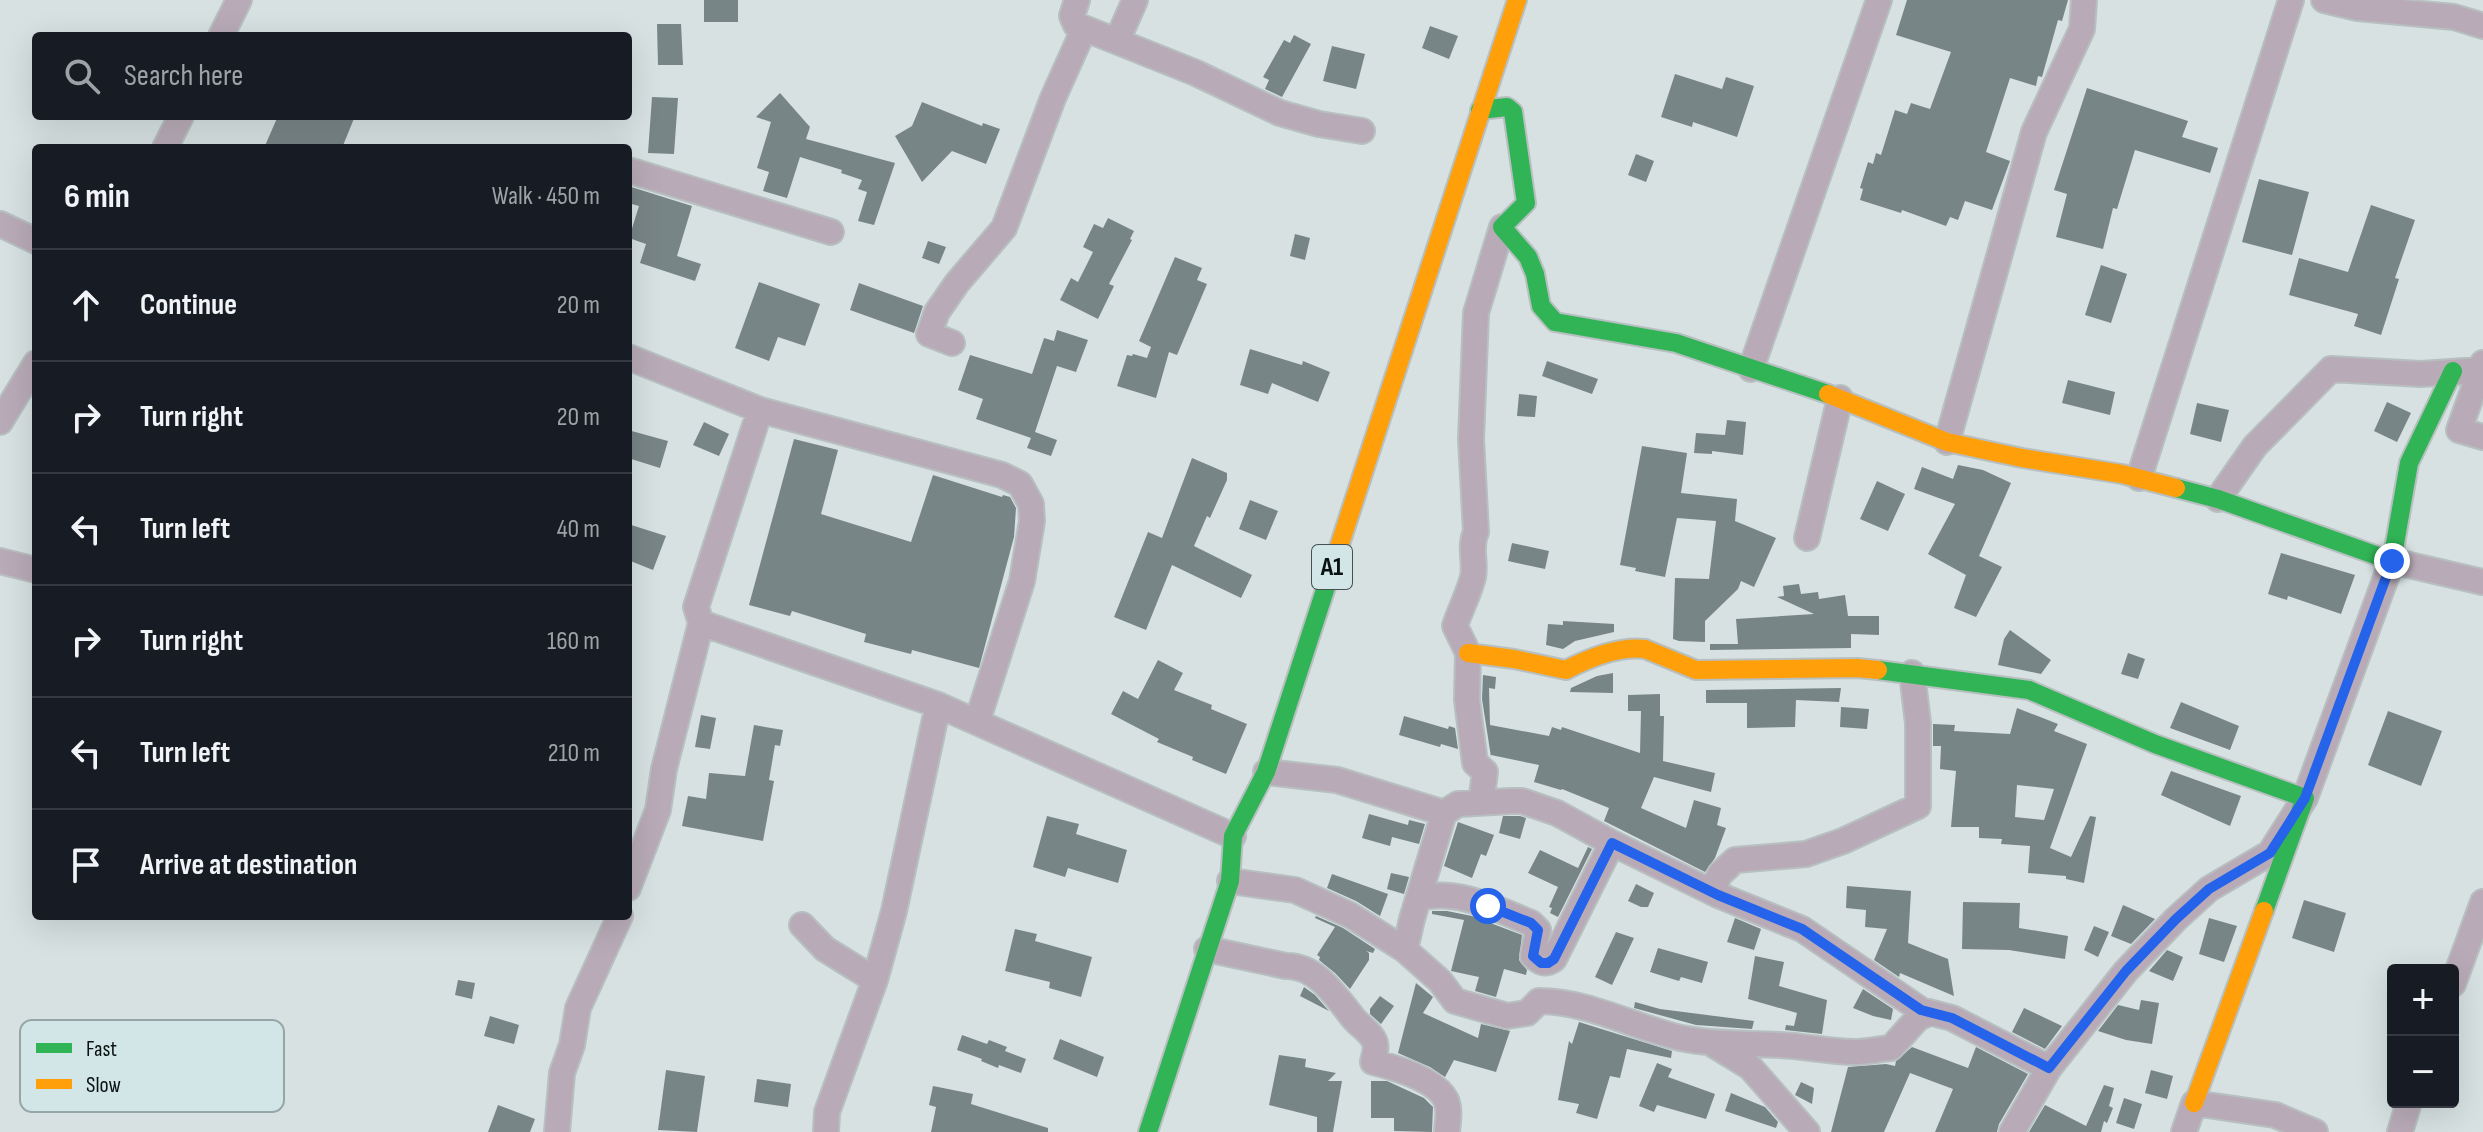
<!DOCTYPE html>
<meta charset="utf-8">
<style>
:root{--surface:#171b24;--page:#242831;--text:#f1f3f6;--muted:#9ea1a6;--line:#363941}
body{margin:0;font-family:"Sofia Sans Condensed",sans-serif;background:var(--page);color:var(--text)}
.controls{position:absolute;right:24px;bottom:24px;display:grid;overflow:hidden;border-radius:8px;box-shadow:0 8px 32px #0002}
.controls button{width:72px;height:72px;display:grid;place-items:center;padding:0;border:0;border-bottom:2px solid var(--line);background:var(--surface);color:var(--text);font:40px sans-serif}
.stop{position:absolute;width:24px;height:24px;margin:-18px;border:6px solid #2563eb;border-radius:50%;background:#fff}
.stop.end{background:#2563eb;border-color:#fff;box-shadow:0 2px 8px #0008}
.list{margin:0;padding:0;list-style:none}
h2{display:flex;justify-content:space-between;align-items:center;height:104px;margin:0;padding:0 32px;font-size:34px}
h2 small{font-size:26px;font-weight:400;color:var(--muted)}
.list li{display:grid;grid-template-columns:52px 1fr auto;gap:24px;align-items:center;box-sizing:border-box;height:112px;padding:0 32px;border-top:2px solid var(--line)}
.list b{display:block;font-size:30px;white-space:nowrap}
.list em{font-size:26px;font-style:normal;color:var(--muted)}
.icon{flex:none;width:44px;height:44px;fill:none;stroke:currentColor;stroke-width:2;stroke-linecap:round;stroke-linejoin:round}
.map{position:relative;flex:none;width:2483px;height:1132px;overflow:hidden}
.search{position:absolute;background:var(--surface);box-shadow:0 8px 32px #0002;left:32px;top:32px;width:600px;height:88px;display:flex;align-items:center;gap:20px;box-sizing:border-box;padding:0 28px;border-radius:8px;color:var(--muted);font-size:30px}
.panel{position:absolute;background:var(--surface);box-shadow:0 8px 32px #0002;left:32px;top:144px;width:600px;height:776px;border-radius:8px}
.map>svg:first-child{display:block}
.building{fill:#788586;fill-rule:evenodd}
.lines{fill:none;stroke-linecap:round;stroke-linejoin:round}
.street-casing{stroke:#b7bfc0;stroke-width:28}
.fast-casing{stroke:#b7bfc0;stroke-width:22}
.slow-casing{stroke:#b7bfc0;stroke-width:22}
.street{stroke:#b8abb7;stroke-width:24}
.fast{stroke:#30b455;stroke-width:18}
.slow{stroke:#ff9f0a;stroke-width:18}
.route{stroke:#2563eb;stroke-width:10}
.labels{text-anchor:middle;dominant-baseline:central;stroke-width:8;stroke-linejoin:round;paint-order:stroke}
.shield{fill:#d2e5e7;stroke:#465151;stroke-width:2}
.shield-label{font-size:26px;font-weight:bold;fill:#0a1111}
.key{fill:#d2e5e7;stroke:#96a5a7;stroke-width:2}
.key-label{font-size:22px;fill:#0a1111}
</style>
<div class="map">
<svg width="2483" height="1132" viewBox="0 0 2483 1132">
<rect width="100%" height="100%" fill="#d7e1e2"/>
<path class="building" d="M704,0H738V22H704Z
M1907,0H2068L2062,21L2058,20L2042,77L2038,76L2036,86L2010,78L1986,152L2010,161L1992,210L1965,201L1958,220L1950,217L1946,226L1902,210L1901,213L1860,200L1863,189L1860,188L1868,162L1873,164L1876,153L1881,155L1895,110L1907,114L1911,103L1930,109L1951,52L1896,35Z
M657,24H681L683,65H658Z
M1430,26L1458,36L1449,59L1422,48Z
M1294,35L1311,44L1282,97L1265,89L1269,80L1263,77L1284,40L1290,43Z
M1332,46L1365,54L1356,89L1323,81Z
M1675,74L1722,89L1726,77L1754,86L1737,137L1693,122L1692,127L1661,117Z
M2087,88L2188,121L2182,137L2218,148L2210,173L2135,150L2117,209L2113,208L2103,249L2056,237L2067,194L2054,190Z
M780,93L810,127L806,139L895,163L874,225L858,221L867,192L858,189L862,180L841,173L842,170L800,157L787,198L763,191L769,172L757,168L771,122L756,117Z
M652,97L678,98L674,154L648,153Z
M922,102L982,126L983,123L1000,129L986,164L952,151L922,182L895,136L912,126Z
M278,116H355L342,148H264Z
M1636,154L1654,161L1646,182L1628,175Z
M2259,179L2309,192L2292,255L2242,242Z
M628,186L692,206L677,256L701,264L695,281L640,263L646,244L629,238L639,206L628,203Z
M2371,205L2415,220L2395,278L2399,279L2381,335L2354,326L2358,314L2289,295L2299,258L2348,272Z
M1108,218L1134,231L1130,239L1132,240L1109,284L1114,286L1098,319L1060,300L1071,278L1078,282L1093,252L1083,247L1094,224L1103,228Z
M1295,234L1310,238L1305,260L1290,256Z
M928,241L946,247L939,264L922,258Z
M1175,257L1202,268L1197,280L1207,284L1177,355L1169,352L1156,398L1117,386L1127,355L1132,356L1133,354L1147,358L1151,347L1139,341Z
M2101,265L2127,274L2111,323L2085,315Z
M759,282L820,304L805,346L778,337L769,361L735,348Z
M859,283L923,306L914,333L850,310Z
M1057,330L1088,340L1076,372L1057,366L1035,432L1057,440L1051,456L1027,448L1031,438L976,419L983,399L958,390L970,355L1032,374L1044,338L1054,341Z
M1250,349L1302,365L1303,361L1330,372L1318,402L1272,383L1268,394L1240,385Z
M1547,361L1598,379L1592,394L1542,376Z
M2068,380L2115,392L2110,415L2062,403Z
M1519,394L1537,396L1535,417L1517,416Z
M2387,402L2411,413L2397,442L2374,431Z
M2197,403L2229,410L2221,442L2190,434Z
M1727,420L1746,422L1743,455L1712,451V454L1694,453L1696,433L1725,435Z
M704,422L729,434L719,456L693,445Z
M628,430L668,441L660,468L628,458Z
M794,439L838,450L821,514L911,542L933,475L1002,497L1003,495L1010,497L1016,508L1014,537L979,668L912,650L911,654L864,642L866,634L792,611L790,616L749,605Z
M1642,446L1687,453L1681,493L1737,499L1735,521L1776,538L1754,587L1741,581L1738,589L1705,621V642L1679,641L1673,639L1675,578L1709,579L1716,521L1677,518L1665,577L1635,571L1636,568L1620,565Z
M1192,458L1227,473V480L1210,518L1207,516L1194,546L1252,575L1241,598L1172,565L1146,630L1114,617L1148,532L1162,538Z
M1958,465L1983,470L2011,483L1979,556L2002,567L1976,617L1954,608L1966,575L1928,554L1955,504L1914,489L1922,467L1953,479Z
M1877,481L1905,494L1888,531L1860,519Z
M1250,500L1278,511L1266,540L1239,529Z
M628,524L666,536L653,570L628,560Z
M1512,543L1549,551L1545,569L1508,561Z
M2281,553L2355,575L2341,614L2288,596L2287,600L2268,594Z
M1799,584L1801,594L1818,592L1819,599L1845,595L1848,616H1879V635L1851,634V648L1710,650V644H1738L1736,619L1814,614L1777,597L1784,596L1783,586Z
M1563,621L1614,624V632L1575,641L1563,649L1546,645L1548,624L1563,625Z
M2010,630L2051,660L2041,674L1998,665L2004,639Z
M2128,653L2145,659L2138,679L2121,674Z
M1158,660L1183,673L1174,690L1212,705L1211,709L1247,724L1226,774L1192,760L1193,757L1157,742L1159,739L1111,714L1123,691L1138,699Z
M1613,673V693L1570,692L1571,688L1597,676Z
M1483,675L1496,677L1495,689L1489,688L1490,725L1549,736L1552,727L1561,730L1562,727L1640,753L1641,711H1628V695L1660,694V716H1664L1663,761L1715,773L1711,792L1654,777L1641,808L1686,828L1694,800L1721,808L1717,825L1726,828L1715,858L1705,872L1604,821L1609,808L1562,789L1561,790L1534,782L1539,765L1491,755V757L1482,699Z
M1841,688L1839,702L1796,700L1795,727L1747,728V703H1706V690Z
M2181,702L2239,726L2230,750L2170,728Z
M1841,707L1869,709L1867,729L1840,727Z
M2017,708L2058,724L2054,731L2087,744L2050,848L2071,857L2090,816L2096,817L2084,883L2066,879V876L2028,873L2030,846L2001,844L2002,839L1979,838V827H1951L1956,771L1940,769L1941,746H1933V724L1955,725L1954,731L2010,734ZM2017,785L2054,789L2044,820L2015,817Z
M2388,711L2442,731L2421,786L2368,765Z
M701,715L716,718L710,749L695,747Z
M1404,716L1448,729L1449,726L1455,728L1458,749L1441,744L1440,747L1399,735Z
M754,725L783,730L780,746L775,745L769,780L774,781L763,841L682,826L688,796L706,799L709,773L745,776Z
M2171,771L2241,796L2230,826L2161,795Z
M1369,814L1408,825L1409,820L1425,824L1419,844L1392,837L1390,846L1362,838Z
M1047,816L1079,824L1076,834L1127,850L1118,883L1068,868L1065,877L1033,867Z
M1503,816H1520L1526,818L1520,839L1499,833Z
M1458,822L1494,835L1486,856L1481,854L1472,878L1444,866Z
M1588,847L1592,849L1558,917L1550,913L1552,908L1549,907L1558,887L1528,873L1540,850L1578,868Z
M1391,873L1409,877L1404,894L1387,889Z
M1332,874L1388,894L1380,916L1356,901L1327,888Z
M1636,884L1654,893L1648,907H1641L1628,901Z
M1847,886L1911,891L1908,943L1948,959L1954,996L1900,973L1899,977L1874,960L1887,929L1865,927L1866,910L1846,908Z
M2304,900L2346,913L2334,952L2292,938Z
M1963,902L2020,903L2019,928L2068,936L2065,959L2009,950L1962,949Z
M2123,905L2155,919L2131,944L2111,936Z
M1432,911H1447L1472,916L1522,935L1519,960L1527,970L1526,975L1504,969L1496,997L1475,991L1479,977L1451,971L1464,920L1432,914Z
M1316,916L1343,928L1375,949L1373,953L1366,951L1369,953V960L1350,989L1335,973L1319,960L1320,957L1317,955L1335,927L1315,918Z
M1735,918L1761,929L1754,950L1727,942Z
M2209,918L2237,926L2224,962L2199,954Z
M2094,926L2109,932L2098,957L2084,950Z
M1015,929L1037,934L1035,941L1092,957L1081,997L1049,988L1050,982L1005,971Z
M1616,932L1634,938L1612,985L1595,977Z
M1658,948L1708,962L1702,983L1681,977L1679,981L1650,972Z
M2167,950L2183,957L2173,981L2149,971Z
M1755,956L1784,962L1779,986L1827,1000L1822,1034L1785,1030L1786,1025L1794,1026L1797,1013L1748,999Z
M458,980L475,983L472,999L455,995Z
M1416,983L1433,997L1423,1013L1478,1038L1481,1024L1510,1031L1496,1072L1454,1060L1445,1077L1430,1067L1398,1053Z
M1304,987L1315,995L1329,1011L1300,996Z
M1863,989L1893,1009L1891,1020L1873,1016L1853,1008Z
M1380,996L1394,1006L1381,1024L1370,1014V1009Z
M2141,1000L2159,1003L2152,1044L2126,1040L2098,1031L2118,1005L2139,1010Z
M1635,1002L1660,1009L1754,1021L1752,1029L1696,1025L1634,1008Z
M2024,1008L2062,1026L2045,1049L2012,1032Z
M490,1016L519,1025L514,1044L484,1036Z
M1579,1022L1672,1051L1671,1058L1627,1049L1620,1078L1610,1076L1597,1119L1576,1113L1579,1104L1558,1100L1569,1041L1572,1044Z
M962,1035L987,1044L989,1040L1007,1047L1005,1051L1026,1059L1021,1073L999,1065L998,1068L981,1061L982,1059L957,1050Z
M1060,1039L1104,1057L1097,1077L1053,1059Z
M1912,1047L1968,1068L1976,1047L2028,1074L1999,1124L1997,1132H1935L1953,1089L1910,1073L1884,1132H1831L1848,1067L1886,1064L1895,1066L1896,1061Z
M1279,1055L1306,1059L1305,1067L1336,1073L1328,1081H1342L1333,1132H1317V1117L1269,1105Z
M1657,1063L1672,1069L1668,1077L1715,1094L1706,1119L1657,1105L1654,1112L1639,1106Z
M666,1070L705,1076L697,1132L658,1130Z
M2151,1070L2173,1076L2167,1099L2145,1093Z
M757,1079L791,1084L788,1107L754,1102Z
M1371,1081H1387L1424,1098L1433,1107L1432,1132L1394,1131V1118H1371Z
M1801,1082L1814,1088L1812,1104L1795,1095Z
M2104,1085L2114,1088L2109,1106L2113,1108L2107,1123L2104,1121L2101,1132H2029L2045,1105L2086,1126Z
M933,1086L973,1094L971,1104L1048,1128V1132H931L936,1107L929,1105Z
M1731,1093L1765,1107L1778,1122L1776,1128L1725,1111Z
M2124,1098L2142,1104L2134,1129L2116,1123Z
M498,1105L535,1119L530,1132H488Z"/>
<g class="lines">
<g class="street-casing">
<path id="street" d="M1077,0L1072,16L1076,25L1196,73L1280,113L1319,124L1362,131
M2324,0L2358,8L2454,17L2483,26
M221,36L239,0
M1117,41L1135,0
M165,148L181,116
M628,170L831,232
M0,224L36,241
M952,343L929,334L937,312L957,283L1004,228L1053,98L1084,29
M628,357L760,410L1002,475L1020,484L1031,504L1032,521L1022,581L977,722
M2483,363L2459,430L2483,437
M1751,369L1879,0
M760,410L696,607L701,623L938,705L1233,836
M0,422L36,363
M1947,442L2034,132L2082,29L2084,0
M2139,478L2291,0
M2218,499L2255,446L2331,369L2421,374L2480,370
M1807,538L1840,398
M0,561L36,570
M1266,772L1337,780L1444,813
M1481,803L1485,772L1475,763L1467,700L1468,653L1455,626C1460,610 1469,593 1473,577C1476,561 1469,547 1476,532L1471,439L1476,313L1502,227
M1230,881L1295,890L1350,915L1405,950L1440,981L1455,1001L1507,1016L1527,1013L1539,1001C1588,1001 1633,1027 1681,1038C1714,1045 1747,1043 1780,1045C1805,1046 1829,1052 1854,1052C1866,1052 1879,1049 1891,1048L1918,1018L1929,1013
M628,888L658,810L664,769L701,623
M1712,891L1720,874L1735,860L1806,854L1843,841L1918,806V723L1912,673
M1419,898C1458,888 1496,909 1531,923L1538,930L1533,956C1541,963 1545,965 1554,959L1612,843
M802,925L825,949L875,980
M1207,949L1286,966C1317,965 1337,998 1354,1019C1361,1027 1372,1033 1375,1043C1377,1050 1374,1056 1373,1062C1393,1067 1436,1079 1446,1100C1450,1109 1448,1122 1447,1132
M1405,950L1412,919L1444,813L1458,804L1511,801H1522L1557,813L1612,843L1718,895L1802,929L1921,1010L1952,1018L2049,1068
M2453,984L2483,902
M1714,1045L1750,1067L1807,1132
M557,1132L562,1073L572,1045L578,1008L620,916
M826,1132L827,1112L875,980L894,911L938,705
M2012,1132L2049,1068L2126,971L2176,919L2209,889L2270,853L2305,798L2392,561L2483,582
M2184,1132L2194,1103L2275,1115L2315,1132
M2400,1132L2409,1102"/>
</g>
<g class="fast-casing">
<path id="fast" d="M1480,110L1507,107L1513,112L1526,203L1502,227L1528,257L1535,274L1541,306L1555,322L1676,343L1828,394
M2176,488L2218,499L2392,561L2409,463L2453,371
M1878,670L2029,690L2155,744L2305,798L2264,911
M1148,1132L1230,881L1233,836L1266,772L1338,550"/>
</g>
<g class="slow-casing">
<path id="slow" d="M1828,394L1947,442L2022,458L2122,474L2176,488
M1338,550L1517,0
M1468,653L1514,659L1566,670C1589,658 1618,646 1645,649L1696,670L1857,668L1878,670
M2194,1103L2264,911"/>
</g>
<use href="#street" class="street"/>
<use href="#fast" class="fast"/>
<use href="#slow" class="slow"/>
</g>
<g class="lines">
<path class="route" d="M1488,906L1531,923L1538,930L1533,956L1541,963H1548L1554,959L1612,843L1718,895L1802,929L1921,1010L1952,1018L2049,1068L2126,971L2176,919L2209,889L2270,853L2305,798L2392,561"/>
</g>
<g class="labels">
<rect class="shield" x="1312" y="545" width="40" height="44" rx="6"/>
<g class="shield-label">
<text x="1332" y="567">A1</text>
</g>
</g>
<rect x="20" y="1020" width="264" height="92" rx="12" class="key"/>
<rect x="36" y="1043" width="36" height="10" fill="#30b455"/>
<rect x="36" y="1079" width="36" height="10" fill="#ff9f0a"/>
<g class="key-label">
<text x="86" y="1056">Fast</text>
<text x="86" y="1092">Slow</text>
</g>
</svg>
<div class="controls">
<button>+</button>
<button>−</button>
</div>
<div class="stop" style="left:1488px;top:906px"></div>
<div class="stop end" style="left:2392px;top:561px"></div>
<div class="search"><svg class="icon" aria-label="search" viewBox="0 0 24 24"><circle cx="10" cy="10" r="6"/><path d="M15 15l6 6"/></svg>Search here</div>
<section class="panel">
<h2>6 min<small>Walk · 450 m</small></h2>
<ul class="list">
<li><svg class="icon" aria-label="ahead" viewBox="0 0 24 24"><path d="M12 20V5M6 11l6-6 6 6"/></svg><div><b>Continue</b></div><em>20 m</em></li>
<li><svg class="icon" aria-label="right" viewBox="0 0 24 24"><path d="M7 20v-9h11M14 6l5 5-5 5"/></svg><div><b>Turn right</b></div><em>20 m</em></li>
<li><svg class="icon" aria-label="left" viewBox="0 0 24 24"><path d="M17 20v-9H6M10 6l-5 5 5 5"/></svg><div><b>Turn left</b></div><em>40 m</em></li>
<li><svg class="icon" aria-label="right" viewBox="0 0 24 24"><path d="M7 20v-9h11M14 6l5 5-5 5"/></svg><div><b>Turn right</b></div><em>160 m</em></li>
<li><svg class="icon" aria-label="left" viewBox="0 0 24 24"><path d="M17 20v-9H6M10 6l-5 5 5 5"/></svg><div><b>Turn left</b></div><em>210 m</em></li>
<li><svg class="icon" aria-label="arrive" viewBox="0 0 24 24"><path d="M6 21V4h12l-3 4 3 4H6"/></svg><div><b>Arrive at destination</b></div></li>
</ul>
</section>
</div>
